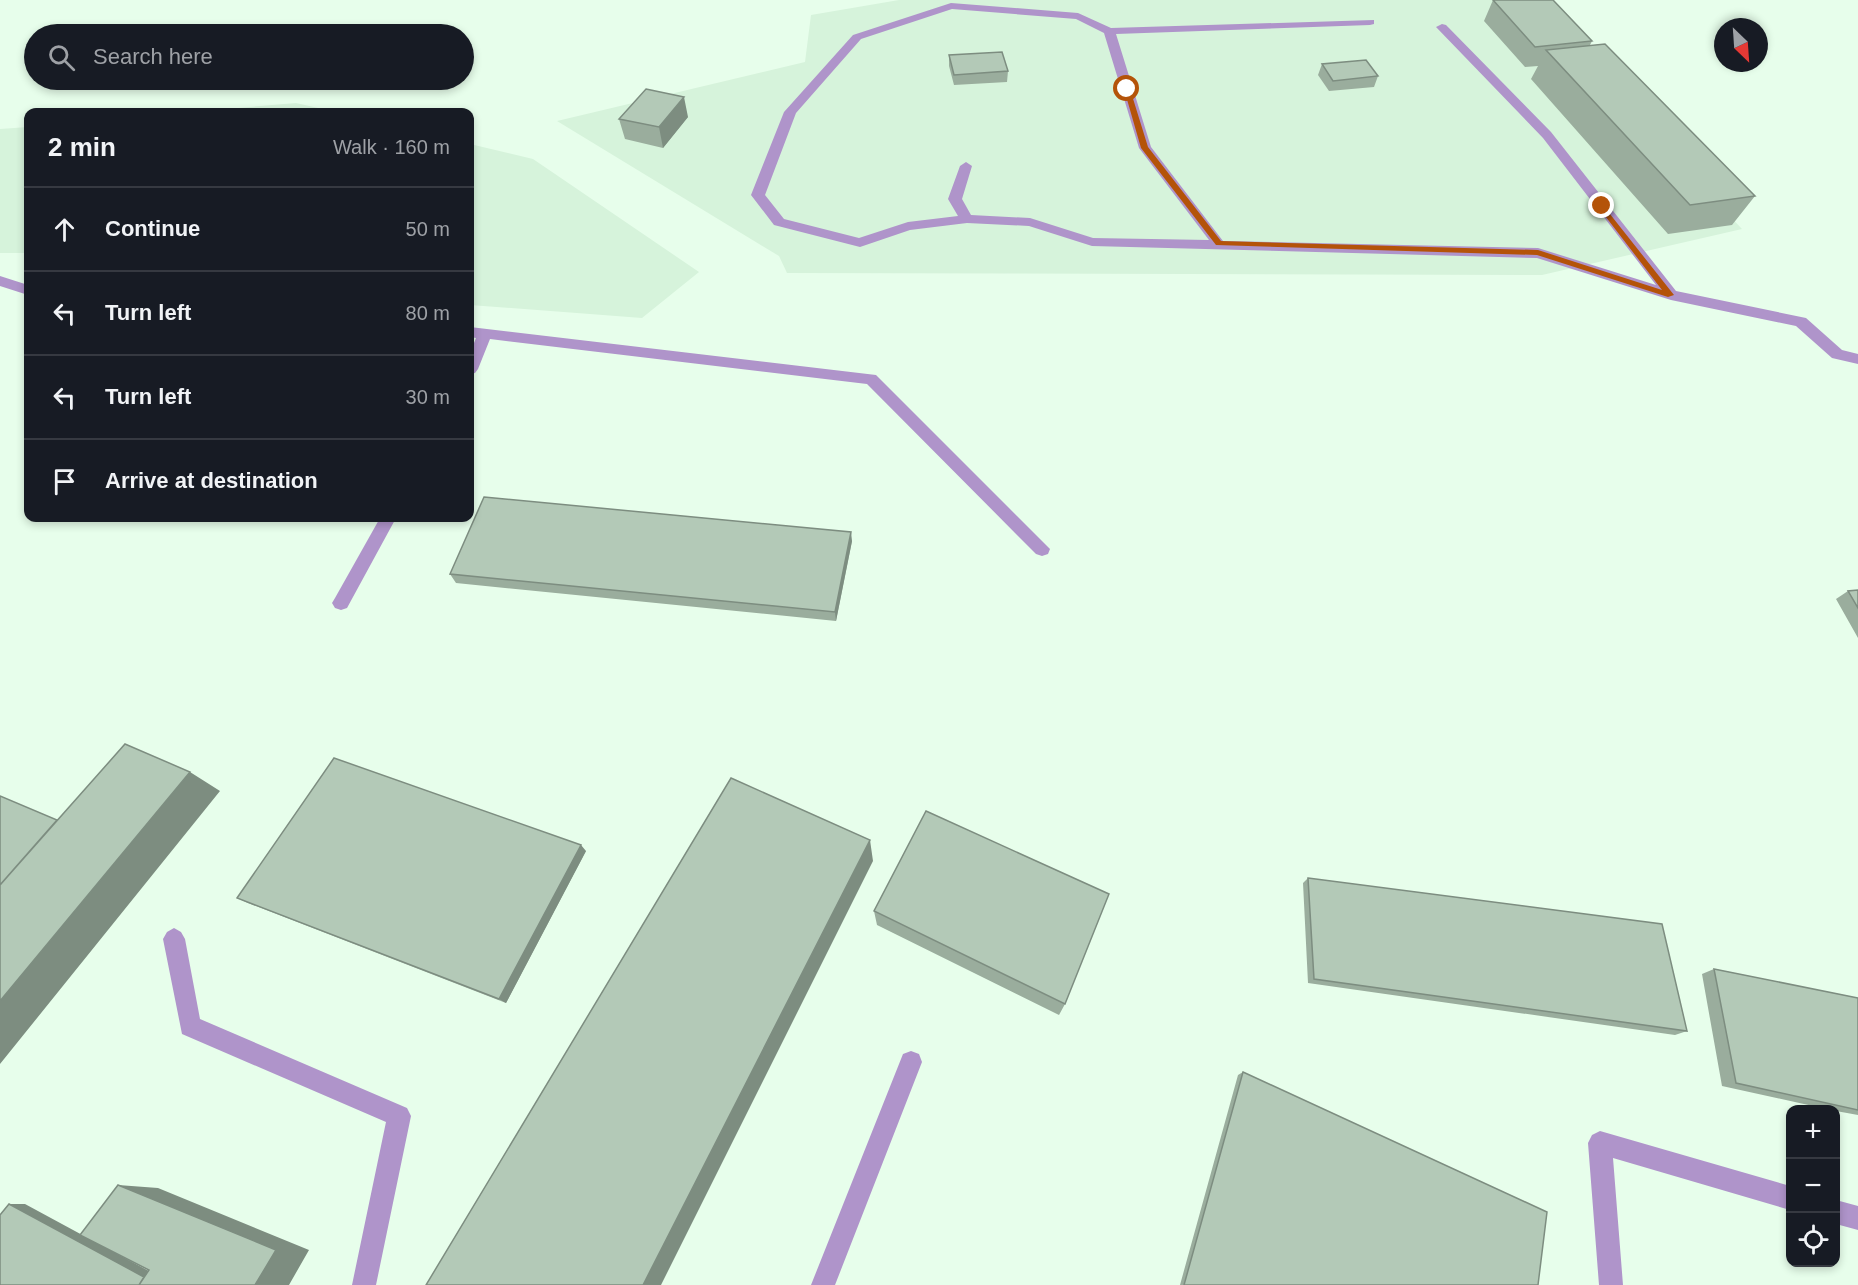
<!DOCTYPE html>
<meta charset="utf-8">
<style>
:root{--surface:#171b24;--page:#242831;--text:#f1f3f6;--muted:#9ea1a6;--line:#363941}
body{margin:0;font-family:Arial,sans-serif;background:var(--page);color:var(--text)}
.controls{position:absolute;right:18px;bottom:18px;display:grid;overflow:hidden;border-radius:12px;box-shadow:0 3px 9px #0003}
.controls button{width:54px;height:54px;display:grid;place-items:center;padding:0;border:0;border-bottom:2px solid var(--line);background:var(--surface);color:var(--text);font:30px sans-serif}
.compass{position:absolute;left:1714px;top:18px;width:54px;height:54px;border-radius:50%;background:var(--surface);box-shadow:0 3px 9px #0003;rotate:155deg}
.stop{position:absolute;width:18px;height:18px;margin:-14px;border:4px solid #b45309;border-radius:50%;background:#fff}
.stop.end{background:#b45309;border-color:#fff;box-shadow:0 2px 6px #0008}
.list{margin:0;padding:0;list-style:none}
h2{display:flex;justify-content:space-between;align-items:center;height:78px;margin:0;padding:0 24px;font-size:26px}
h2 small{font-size:20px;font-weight:400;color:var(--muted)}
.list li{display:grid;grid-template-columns:39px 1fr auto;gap:18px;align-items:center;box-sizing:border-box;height:84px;padding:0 24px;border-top:2px solid var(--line)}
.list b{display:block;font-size:22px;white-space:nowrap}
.list em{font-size:20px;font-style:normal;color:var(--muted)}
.icon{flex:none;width:33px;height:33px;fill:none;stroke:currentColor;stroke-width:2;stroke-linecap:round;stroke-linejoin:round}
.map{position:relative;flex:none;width:1858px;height:1285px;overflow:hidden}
.search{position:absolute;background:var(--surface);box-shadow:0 3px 9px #0003;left:24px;top:24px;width:450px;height:66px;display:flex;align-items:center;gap:15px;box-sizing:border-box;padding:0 21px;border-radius:33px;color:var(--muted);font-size:22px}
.panel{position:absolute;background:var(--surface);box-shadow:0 3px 9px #0003;left:24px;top:108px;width:450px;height:414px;border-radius:12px}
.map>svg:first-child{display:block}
.built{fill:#d6f3db}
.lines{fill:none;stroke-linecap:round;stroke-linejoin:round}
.lane{fill:#af94ca;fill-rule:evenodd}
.wall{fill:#9aad9d}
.shaded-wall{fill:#7d8d80}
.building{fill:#b3c9b7;stroke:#7d8d80;stroke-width:1.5}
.route{fill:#b45309}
</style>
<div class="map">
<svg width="1858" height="1285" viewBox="0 0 1858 1285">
<rect width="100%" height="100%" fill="#e7feeb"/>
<path class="built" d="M899,0H1527L1742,229L1542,275L787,273L779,256L557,121L805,62L811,15Z
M296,103L336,112H190Z
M28,127V253H0V129Z
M470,144L533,159L699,272L642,318L470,305Z"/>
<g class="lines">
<path class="lane" d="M951,3L1078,13L1111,28L1374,20V24L1370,25L1116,34L1151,147L1223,241L1538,248L1656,285L1543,138L1436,27L1442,24L1446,25L1551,132L1676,291L1806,318L1842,350L1858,354V364L1832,358L1796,326L1671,300L1537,258L1092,246L1029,226L967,223L910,230L860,247L774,225L751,195L784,112L853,35ZM952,9L1076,19L1104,33L1139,148L1209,240L1093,238L1030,218L971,215L962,199L972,166L966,162L960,166L948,199L958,216L908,222L859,238L784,219L765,195L796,113L861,39Z
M0,276L28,285V295L0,286Z
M470,327L876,375L1050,549L1048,554L1042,556L1036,554L867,384L490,339L478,369L475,373L470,374V353L476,338L470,337Z
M380,518H396L347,608L341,610L335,608L332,603L335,598Z
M174,928L181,932L185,939L200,1019L407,1108L411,1116L376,1285H352L386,1122L182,1034L163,939L167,932Z
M911,1051L919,1054L922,1062L835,1285H811L903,1054Z
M1600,1131L1790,1186V1210L1613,1158L1623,1285H1599L1588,1143L1592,1135Z
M1836,1200L1858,1206V1230L1836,1224Z"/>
</g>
<path class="wall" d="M1493,0L1592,41L1590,45L1755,196L1732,225L1668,234L1531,79L1538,66L1525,67L1484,21Z
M949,55L1008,71L1007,82L954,85L949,66Z
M1322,64L1378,76L1374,87L1329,91L1318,75Z
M688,117L663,148L625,139L619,119Z
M852,541L836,621L456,583L450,574Z
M1858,590V638L1836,599L1848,591Z
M586,851L506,1003L248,903L237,898Z
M1308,878L1687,1031L1675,1035L1308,983L1303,883Z
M874,911L1065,1004L1059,1015L877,925Z
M1714,969L1858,998V1115L1836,1111V1110H1831L1722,1086L1702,974Z
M1243,1072L1538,1285H1180L1238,1075Z"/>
<path class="shaded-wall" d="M684,97L688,117L663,148L659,127Z
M851,532L852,541L836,621L835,612Z
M190,772L220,791L0,1064V1001Z
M870,840L873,861L661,1285H643Z
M581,845L586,851L506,1003L499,999Z
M118,1185L158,1188L309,1250L289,1285H255Z
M9,1204H25L171,1283L156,1285Z"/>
<path class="building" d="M1493,0H1553L1592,41L1535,47Z
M1605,44L1755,196L1690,205L1546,50Z
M1002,52L1008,71L954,75L949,55Z
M1366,60L1378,76L1333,81L1322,64Z
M646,89L684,97L659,127L619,119Z
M484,497L851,532L835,612L450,574Z
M1858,590V608L1848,591Z
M125,744L190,772L0,1001V885Z
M334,758L581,845L499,999L237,898Z
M731,778L870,840L643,1285H426Z
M0,796L57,820L0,885Z
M926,811L1109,894L1065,1004L874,911Z
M1308,878L1662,924L1687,1031L1314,979Z
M1714,969L1858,998V1110L1736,1083Z
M1243,1072L1547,1212L1538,1285H1184Z
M118,1185L276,1250L255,1285H139L149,1270L80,1235Z
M9,1204L144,1277L139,1285H0V1215Z"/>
<path class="route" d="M1127,87L1130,89L1148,147L1221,241L1538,250L1662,290L1599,208L1602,204L1674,295L1668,297L1537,255L1216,245L1141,148L1124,89Z"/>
</svg>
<div class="controls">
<button>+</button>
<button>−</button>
<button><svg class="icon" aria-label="locate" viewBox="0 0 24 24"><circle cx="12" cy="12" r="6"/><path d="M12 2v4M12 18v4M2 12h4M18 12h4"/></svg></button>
</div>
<svg class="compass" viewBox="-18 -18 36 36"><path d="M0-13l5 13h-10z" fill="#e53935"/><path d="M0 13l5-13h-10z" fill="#9ea1a6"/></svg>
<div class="stop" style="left:1127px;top:89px"></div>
<div class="stop end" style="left:1602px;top:206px"></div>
<div class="search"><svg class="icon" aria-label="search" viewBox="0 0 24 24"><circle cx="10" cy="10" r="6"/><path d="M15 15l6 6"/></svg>Search here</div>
<section class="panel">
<h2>2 min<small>Walk · 160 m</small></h2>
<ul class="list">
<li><svg class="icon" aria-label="ahead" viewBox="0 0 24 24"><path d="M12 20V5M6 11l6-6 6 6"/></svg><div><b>Continue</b></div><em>50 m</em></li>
<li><svg class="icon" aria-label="left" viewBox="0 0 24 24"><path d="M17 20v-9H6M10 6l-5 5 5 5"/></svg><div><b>Turn left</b></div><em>80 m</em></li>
<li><svg class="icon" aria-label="left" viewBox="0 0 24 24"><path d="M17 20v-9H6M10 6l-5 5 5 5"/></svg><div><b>Turn left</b></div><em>30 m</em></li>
<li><svg class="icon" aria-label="arrive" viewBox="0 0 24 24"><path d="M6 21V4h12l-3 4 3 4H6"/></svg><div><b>Arrive at destination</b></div></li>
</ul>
</section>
</div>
